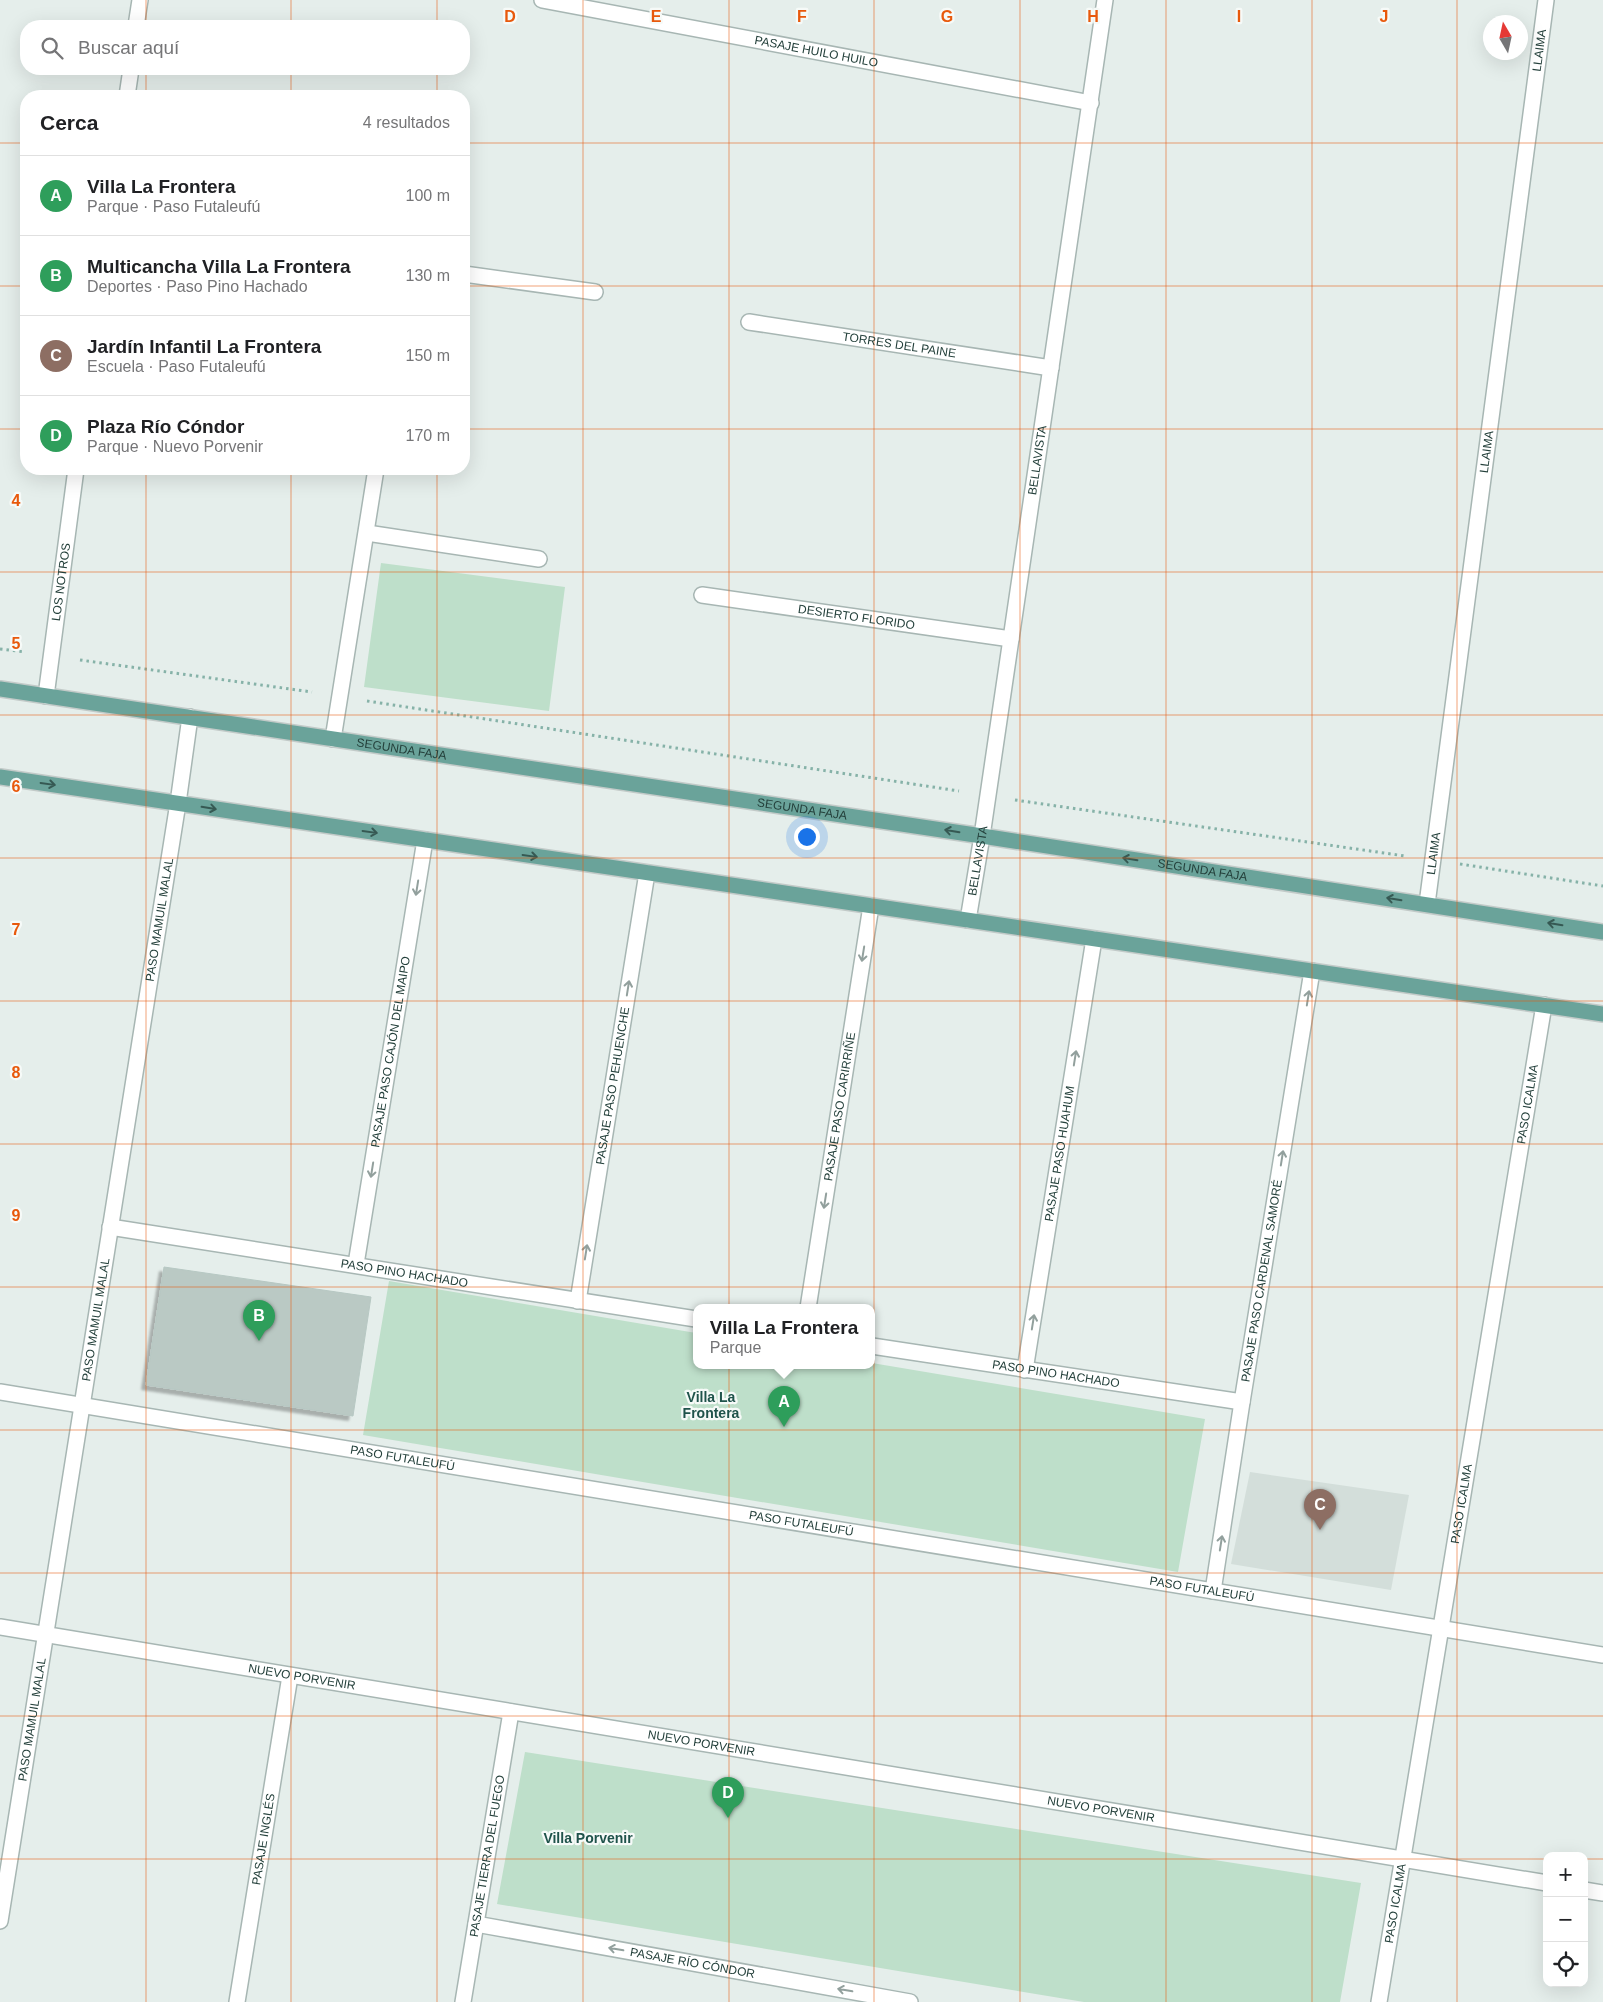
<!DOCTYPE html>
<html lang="es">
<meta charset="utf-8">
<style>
:root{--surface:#fff;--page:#f2f2f2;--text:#202124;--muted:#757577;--line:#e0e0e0;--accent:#7e533f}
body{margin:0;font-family:Arial,sans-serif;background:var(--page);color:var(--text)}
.controls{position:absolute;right:15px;bottom:15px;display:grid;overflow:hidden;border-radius:10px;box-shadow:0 5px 20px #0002}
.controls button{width:45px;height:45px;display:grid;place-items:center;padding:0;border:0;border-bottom:1px solid var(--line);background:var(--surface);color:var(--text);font:25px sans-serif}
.compass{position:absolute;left:1483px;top:15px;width:45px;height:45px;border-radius:50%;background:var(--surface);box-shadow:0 5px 20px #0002;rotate:351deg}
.you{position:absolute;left:806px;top:836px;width:18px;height:18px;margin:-12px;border:4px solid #fff;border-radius:50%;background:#1a73e8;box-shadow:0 0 0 8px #1a73e833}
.badge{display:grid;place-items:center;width:32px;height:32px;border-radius:50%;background:var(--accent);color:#fff;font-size:16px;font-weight:700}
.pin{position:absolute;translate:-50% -41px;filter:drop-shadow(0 1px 2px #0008)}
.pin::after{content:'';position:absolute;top:26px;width:18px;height:15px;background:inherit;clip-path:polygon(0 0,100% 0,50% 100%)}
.popup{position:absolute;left:693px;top:1304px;width:182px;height:65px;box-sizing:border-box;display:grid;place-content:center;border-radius:10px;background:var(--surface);filter:drop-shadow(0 1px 4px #0005);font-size:16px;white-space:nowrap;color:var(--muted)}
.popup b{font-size:19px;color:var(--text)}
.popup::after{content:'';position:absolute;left:50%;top:100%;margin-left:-10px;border:10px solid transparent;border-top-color:var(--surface)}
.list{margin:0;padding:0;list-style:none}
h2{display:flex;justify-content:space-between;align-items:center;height:65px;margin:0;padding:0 20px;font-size:21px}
h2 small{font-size:16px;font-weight:400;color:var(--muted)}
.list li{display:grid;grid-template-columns:32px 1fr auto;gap:15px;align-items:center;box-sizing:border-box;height:80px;padding:0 20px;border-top:1px solid var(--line)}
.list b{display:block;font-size:19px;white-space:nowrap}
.list p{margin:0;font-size:16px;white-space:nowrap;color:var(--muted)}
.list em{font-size:16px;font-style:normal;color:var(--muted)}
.icon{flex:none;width:28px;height:28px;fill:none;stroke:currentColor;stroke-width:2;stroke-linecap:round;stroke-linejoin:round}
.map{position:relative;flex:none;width:1603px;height:2002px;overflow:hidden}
.search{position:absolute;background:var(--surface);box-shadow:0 5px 20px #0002;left:20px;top:20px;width:450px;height:55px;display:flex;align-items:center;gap:12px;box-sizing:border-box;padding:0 18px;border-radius:20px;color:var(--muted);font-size:19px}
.panel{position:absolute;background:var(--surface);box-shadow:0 5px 20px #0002;left:20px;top:90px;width:450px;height:385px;border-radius:20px}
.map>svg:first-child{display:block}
.built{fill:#d3deda}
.green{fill:#bedfca}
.building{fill:#bac9c4;stroke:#b7c8c3;filter:url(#shadow)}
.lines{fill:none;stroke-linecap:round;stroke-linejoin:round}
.minor-casing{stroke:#a7b6b3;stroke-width:18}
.major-casing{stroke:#c2cac8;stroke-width:18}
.path{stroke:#86b2a8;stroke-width:3;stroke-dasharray:2.5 4;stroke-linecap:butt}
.minor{stroke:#fff;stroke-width:15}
.major{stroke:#6aa39a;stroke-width:15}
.oneway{stroke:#365953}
.oneway2{stroke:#92a09d}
.grid{fill:none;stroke:#e8590c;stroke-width:1;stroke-opacity:0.55}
.labels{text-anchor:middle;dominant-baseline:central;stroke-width:4.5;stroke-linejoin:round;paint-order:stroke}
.street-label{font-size:12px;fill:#24403b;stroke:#f6faf8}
.neighbourhood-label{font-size:14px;font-weight:bold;fill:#1f534b;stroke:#f6faf8}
.grid-label{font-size:16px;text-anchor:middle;font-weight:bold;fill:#e8590c;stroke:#f6faf8;stroke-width:4.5;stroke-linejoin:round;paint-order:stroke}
</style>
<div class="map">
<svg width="1603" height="2002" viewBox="0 0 1603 2002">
<defs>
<filter id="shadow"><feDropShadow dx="-4.5" dy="4.5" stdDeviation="1" flood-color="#0004"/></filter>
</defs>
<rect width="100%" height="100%" fill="#e5eeeb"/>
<path class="built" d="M1250,1472L1409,1495L1391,1590L1231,1564Z"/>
<path class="green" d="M381,563L565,587L549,711L364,687Z
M389,1281L696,1333V1366H872V1363L1205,1419L1178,1572L363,1435Z
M525,1752L1361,1883L1340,2002H1084L497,1904Z"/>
<path class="building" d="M164,1267L371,1297L353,1416L146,1385Z"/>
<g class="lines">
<g class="minor-casing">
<g id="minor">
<path id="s1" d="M542,0L1091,103"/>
<path d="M136,26L140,0"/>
<path d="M127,96L131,69"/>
<path d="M464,274L595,292"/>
<path id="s2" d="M749,322L1051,368"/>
<path d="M367,533L539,559"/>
<path id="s3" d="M702,595L1011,639"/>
<path id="s4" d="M46,696L76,469"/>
<path d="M333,739L376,469"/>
<path id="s5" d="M1427,904L1546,0"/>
<path id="s6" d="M968,920L982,836L1105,0"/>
<path id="s7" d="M110,1227L696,1319"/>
<path id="s8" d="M356,1264L425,840"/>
<path id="s9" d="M578,1301L647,873"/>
<path id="s10" d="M808,1308L871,906"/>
<path id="s11" d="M872,1346L1242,1402"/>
<path id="s12" d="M1025,1370L1094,939"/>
<path id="s13" d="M0,1392L1603,1655"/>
<path id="s14" d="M1213,1591L1242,1402L1312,971"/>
<path id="s15" d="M0,1627L1547,1883"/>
<path d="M1584,1890L1603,1893"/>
<path id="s16" d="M0,1921L178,803L190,717"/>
<path id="s17" d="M476,1924L910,2002"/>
<path id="s18" d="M237,2002L290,1676"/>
<path id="s19" d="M463,2002L511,1712"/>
<path id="s20" d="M1379,2002L1544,1005"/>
</g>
</g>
<g class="major-casing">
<g id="major">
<path id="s21" d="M0,689L982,836L1603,932"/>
<path d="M0,777L1603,1014"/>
</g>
</g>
<path class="path" d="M0,649L25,652
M80,660L312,692
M367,701L959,791
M1015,800L1405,856
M1460,864L1603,886"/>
<use href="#minor" class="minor"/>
<use href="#major" class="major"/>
</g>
<defs><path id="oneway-shaft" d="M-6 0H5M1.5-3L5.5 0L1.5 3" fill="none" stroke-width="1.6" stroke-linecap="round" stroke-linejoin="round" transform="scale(1.25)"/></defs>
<g class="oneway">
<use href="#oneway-shaft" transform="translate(48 784) rotate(8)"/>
<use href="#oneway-shaft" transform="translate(209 808) rotate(9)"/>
<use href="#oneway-shaft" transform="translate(952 831) rotate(-171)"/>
<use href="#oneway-shaft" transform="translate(370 832) rotate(8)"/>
<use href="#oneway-shaft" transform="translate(530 856) rotate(8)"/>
<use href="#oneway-shaft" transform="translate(1130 859) rotate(-171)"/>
<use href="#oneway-shaft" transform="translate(1394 899) rotate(-171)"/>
<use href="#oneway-shaft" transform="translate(1555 924) rotate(-171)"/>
</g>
<g class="oneway2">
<use href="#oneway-shaft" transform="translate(417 888) rotate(99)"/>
<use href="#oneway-shaft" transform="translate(863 954) rotate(99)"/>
<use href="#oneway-shaft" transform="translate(628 988) rotate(-81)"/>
<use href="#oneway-shaft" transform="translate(1308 998) rotate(-81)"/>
<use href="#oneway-shaft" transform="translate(1075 1058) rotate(-81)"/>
<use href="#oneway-shaft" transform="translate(1282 1158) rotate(-81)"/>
<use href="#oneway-shaft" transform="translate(372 1170) rotate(99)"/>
<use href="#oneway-shaft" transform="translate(825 1201) rotate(99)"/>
<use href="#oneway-shaft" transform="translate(586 1252) rotate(-81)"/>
<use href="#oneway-shaft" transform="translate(1033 1322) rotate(-81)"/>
<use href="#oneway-shaft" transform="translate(1221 1543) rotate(-81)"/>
<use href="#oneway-shaft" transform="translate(616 1949) rotate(-170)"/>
<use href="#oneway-shaft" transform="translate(845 1990) rotate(-170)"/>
</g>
<path class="grid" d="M146,0V26M291,0V26M437,0V26M583,0V2002M729,0V2002M874,0V2002M1020,0V2002M1166,0V2002M1312,0V2002M1457,0V2002M146,69V96M291,69V96M437,69V96M0,143H26M464,143H1603M0,286H26M464,286H1603M0,429H26M464,429H1603M146,469V2002M291,469V2002M437,469V2002M0,572H1603M0,715H1603M0,858H1603M0,1001H1603M0,1144H1603M0,1287H1603M0,1430H1603M0,1573H1603M0,1716H1603M0,1859H1547M1584,1859H1603"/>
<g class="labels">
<g class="street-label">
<text stroke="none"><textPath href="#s1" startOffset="279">PASAJE HUILO HUILO</textPath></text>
<text stroke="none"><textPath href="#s5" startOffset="861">LLAIMA</textPath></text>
<text stroke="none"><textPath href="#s2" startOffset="152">TORRES DEL PAINE</textPath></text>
<text stroke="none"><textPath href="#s5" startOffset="456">LLAIMA</textPath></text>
<text stroke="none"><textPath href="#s6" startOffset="465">BELLAVISTA</textPath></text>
<text stroke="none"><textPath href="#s4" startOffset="115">LOS NOTROS</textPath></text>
<text stroke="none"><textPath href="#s3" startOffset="156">DESIERTO FLORIDO</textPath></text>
<text stroke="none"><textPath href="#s21" startOffset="406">SEGUNDA FAJA</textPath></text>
<text stroke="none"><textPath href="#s21" startOffset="811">SEGUNDA FAJA</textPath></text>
<text stroke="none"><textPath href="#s5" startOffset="51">LLAIMA</textPath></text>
<text stroke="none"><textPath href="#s6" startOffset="60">BELLAVISTA</textPath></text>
<text stroke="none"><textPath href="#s21" startOffset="1216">SEGUNDA FAJA</textPath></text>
<text stroke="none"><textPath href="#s16" startOffset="1014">PASO MAMUIL MALAL</textPath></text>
<text stroke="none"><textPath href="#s8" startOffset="215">PASAJE PASO CAJÓN DEL MAIPO</textPath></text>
<text stroke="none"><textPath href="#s9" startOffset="218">PASAJE PASO PEHUENCHE</textPath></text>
<text stroke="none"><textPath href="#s20" startOffset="910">PASO ICALMA</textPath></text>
<text stroke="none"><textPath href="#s10" startOffset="204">PASAJE PASO CARIRRIÑE</textPath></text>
<text stroke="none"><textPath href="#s12" startOffset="219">PASAJE PASO HUAHUM</textPath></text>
<text stroke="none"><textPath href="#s7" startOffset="298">PASO PINO HACHADO</textPath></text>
<text stroke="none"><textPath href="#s14" startOffset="314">PASAJE PASO CARDENAL SAMORÉ</textPath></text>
<text stroke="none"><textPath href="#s16" startOffset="609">PASO MAMUIL MALAL</textPath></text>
<text stroke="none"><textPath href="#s11" startOffset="186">PASO PINO HACHADO</textPath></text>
<text stroke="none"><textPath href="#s13" startOffset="408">PASO FUTALEUFÚ</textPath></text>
<text stroke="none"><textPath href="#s20" startOffset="505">PASO ICALMA</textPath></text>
<text stroke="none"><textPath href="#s13" startOffset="812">PASO FUTALEUFÚ</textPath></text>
<text stroke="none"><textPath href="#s13" startOffset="1218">PASO FUTALEUFÚ</textPath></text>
<text stroke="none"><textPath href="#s15" startOffset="306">NUEVO PORVENIR</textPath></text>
<text stroke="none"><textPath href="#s16" startOffset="204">PASO MAMUIL MALAL</textPath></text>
<text stroke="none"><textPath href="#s15" startOffset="711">NUEVO PORVENIR</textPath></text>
<text stroke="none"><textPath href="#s15" startOffset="1116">NUEVO PORVENIR</textPath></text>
<text stroke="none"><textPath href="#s18" startOffset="165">PASAJE INGLÉS</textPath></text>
<text stroke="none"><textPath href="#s19" startOffset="148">PASAJE TIERRA DEL FUEGO</textPath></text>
<text stroke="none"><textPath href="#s20" startOffset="100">PASO ICALMA</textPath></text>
<text stroke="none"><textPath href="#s17" startOffset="220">PASAJE RÍO CÓNDOR</textPath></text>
</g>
<g class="neighbourhood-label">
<text x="711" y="1397">Villa La<tspan x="711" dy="16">Frontera</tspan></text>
<text x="588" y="1838">Villa Porvenir</text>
</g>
</g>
<g class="grid-label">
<text x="510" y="22">D</text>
<text x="656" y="22">E</text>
<text x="802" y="22">F</text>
<text x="947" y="22">G</text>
<text x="1093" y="22">H</text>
<text x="1239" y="22">I</text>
<text x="1384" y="22">J</text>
<text x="16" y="506">4</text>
<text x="16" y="649">5</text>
<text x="16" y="792">6</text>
<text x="16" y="935">7</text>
<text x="16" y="1078">8</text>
<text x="16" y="1221">9</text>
</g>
</svg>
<div class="controls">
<button>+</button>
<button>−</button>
<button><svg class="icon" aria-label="locate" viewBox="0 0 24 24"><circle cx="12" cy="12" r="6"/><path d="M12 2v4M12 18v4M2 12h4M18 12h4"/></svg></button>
</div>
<svg class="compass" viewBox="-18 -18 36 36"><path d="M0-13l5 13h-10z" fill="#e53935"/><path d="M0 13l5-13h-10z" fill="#757577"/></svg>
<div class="you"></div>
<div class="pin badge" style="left:784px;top:1427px;background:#2e9e5b">A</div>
<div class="popup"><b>Villa La Frontera</b>Parque</div>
<div class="pin badge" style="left:259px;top:1341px;background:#2e9e5b">B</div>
<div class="pin badge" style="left:1320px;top:1530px;background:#8d6e63">C</div>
<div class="pin badge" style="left:728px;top:1818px;background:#2e9e5b">D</div>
<div class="search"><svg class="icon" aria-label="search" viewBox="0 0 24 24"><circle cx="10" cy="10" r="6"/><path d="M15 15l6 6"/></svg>Buscar aquí</div>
<section class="panel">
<h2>Cerca<small>4 resultados</small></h2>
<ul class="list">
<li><span class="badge" style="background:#2e9e5b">A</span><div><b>Villa La Frontera</b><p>Parque · Paso Futaleufú</p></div><em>100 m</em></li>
<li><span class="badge" style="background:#2e9e5b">B</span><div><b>Multicancha Villa La Frontera</b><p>Deportes · Paso Pino Hachado</p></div><em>130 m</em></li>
<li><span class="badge" style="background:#8d6e63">C</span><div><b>Jardín Infantil La Frontera</b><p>Escuela · Paso Futaleufú</p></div><em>150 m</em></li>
<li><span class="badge" style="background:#2e9e5b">D</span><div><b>Plaza Río Cóndor</b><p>Parque · Nuevo Porvenir</p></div><em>170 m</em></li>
</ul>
</section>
</div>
